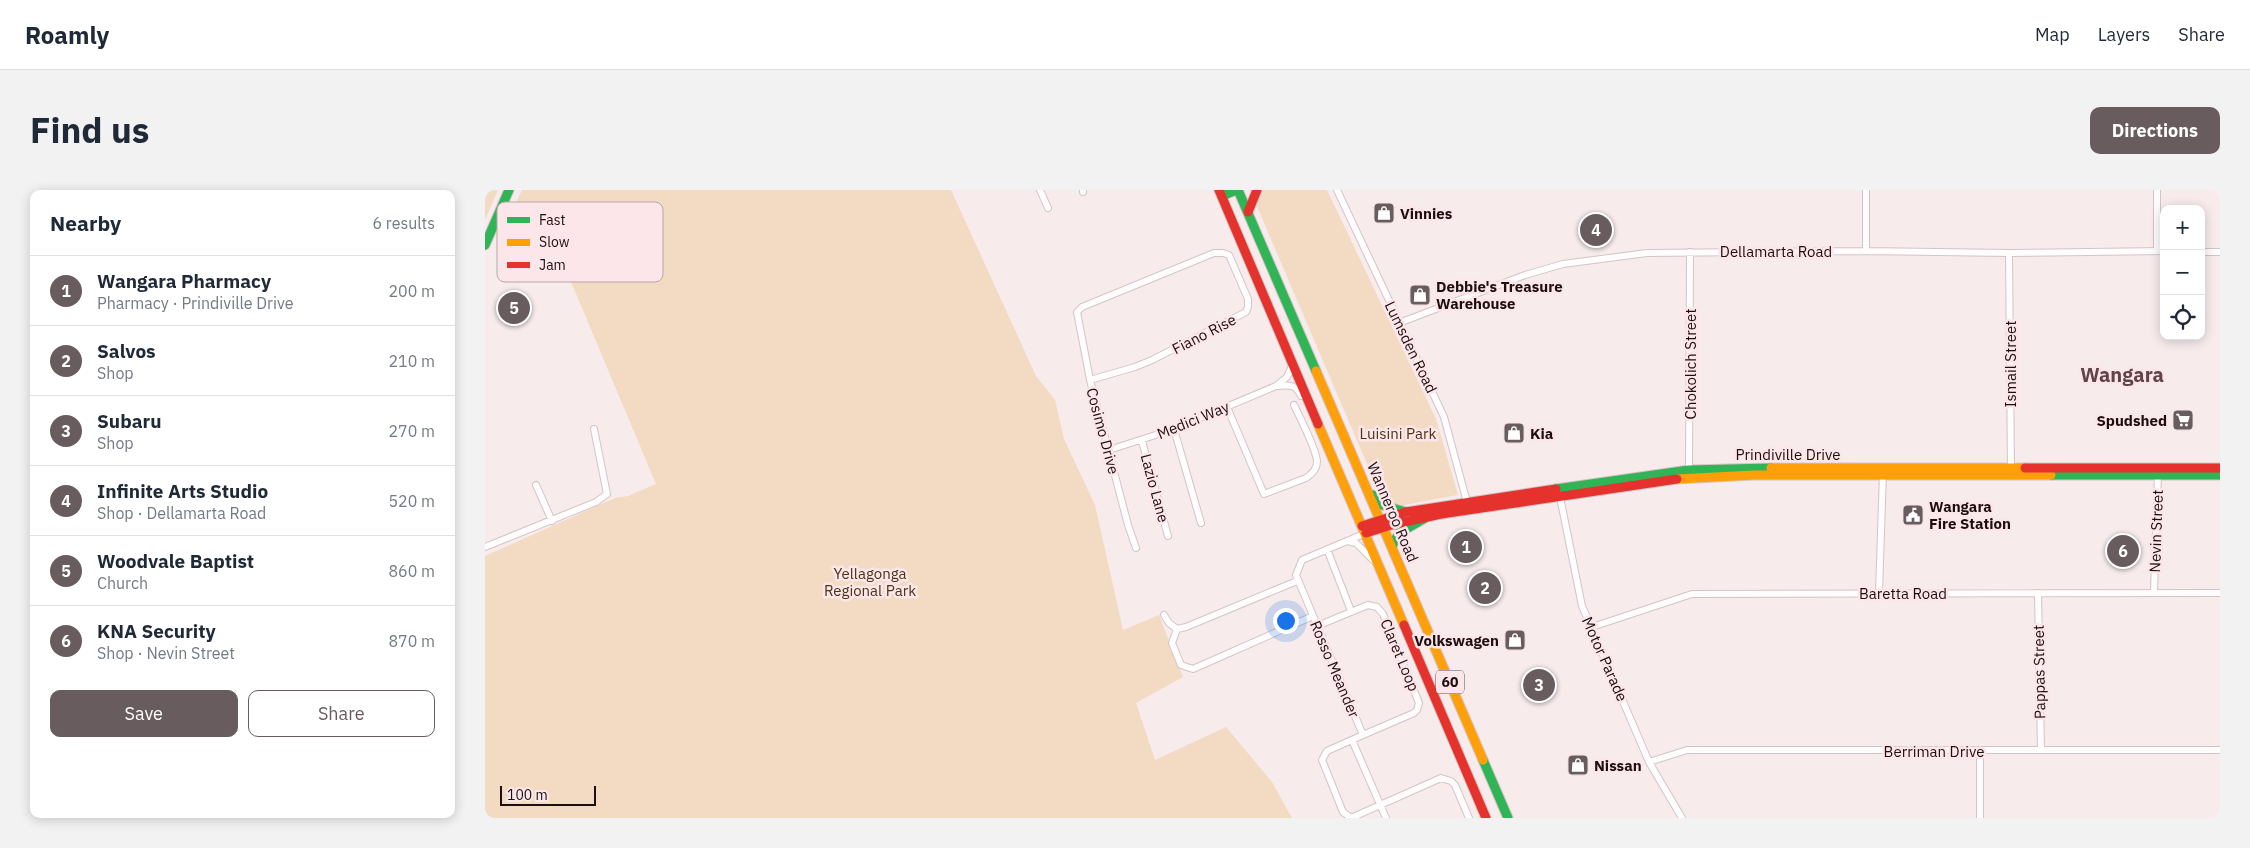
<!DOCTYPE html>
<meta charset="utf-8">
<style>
:root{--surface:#fff;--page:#f2f2f3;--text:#1f2937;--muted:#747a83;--line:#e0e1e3;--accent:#685c5e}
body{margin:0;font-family:"IBM Plex Sans",sans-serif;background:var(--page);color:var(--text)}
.controls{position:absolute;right:15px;top:15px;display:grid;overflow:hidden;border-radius:10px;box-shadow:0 2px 12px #0003}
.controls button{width:45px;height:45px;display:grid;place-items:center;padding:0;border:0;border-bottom:1px solid var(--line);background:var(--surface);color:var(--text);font:25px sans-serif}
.scale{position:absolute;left:15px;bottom:12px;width:96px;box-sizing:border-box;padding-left:5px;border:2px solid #1b0f11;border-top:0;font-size:14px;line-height:18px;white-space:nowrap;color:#1b0f11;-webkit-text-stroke:4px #fce6e9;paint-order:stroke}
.you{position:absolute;left:800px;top:430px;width:18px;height:18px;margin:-12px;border:4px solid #fff;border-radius:50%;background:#1a73e8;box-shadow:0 0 0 8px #1a73e833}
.badge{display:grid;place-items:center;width:32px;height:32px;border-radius:50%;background:var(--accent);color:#fff;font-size:16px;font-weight:700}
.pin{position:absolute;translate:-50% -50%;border:2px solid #fff;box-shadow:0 1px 5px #0006}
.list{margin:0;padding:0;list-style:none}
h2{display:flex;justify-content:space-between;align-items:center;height:65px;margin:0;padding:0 20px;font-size:21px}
h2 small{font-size:16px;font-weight:400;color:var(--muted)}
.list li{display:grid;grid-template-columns:32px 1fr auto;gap:15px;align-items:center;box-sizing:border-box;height:70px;padding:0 20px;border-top:1px solid var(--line)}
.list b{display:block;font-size:19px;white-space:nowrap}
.list p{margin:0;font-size:16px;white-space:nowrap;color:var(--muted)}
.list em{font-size:16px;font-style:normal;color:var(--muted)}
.actions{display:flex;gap:10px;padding:15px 20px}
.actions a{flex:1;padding:11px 0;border:1px solid var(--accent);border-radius:10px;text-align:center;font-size:18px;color:var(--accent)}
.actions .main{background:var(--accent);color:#fff}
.icon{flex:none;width:28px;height:28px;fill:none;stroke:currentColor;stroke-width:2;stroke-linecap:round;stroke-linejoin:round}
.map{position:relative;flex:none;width:1735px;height:628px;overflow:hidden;border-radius:10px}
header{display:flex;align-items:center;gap:30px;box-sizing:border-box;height:70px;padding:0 25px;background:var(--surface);border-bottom:1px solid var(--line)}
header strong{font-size:24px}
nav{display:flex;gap:28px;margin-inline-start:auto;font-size:18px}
.intro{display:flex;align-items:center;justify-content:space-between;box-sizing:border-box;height:120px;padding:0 30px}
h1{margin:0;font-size:35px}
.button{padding:12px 22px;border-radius:10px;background:var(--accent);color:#fff;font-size:18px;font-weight:700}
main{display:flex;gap:30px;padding:0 30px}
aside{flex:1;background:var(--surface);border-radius:10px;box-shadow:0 2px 12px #0003}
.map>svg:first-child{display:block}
.green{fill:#f3dac3}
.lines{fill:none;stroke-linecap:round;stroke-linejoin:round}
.street-casing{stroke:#d2c5c7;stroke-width:8}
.fast-casing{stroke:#d2c5c7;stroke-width:11}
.slow-casing{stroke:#d2c5c7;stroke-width:11}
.jam-casing{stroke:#d2c5c7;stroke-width:11}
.street{stroke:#fefcfc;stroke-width:6}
.fast{stroke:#30b455;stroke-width:9}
.slow{stroke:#ff9f0a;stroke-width:9}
.jam{stroke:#e5322d;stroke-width:9}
.labels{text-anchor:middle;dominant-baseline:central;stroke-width:5;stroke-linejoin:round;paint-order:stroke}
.shield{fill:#fce6e9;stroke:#5e5052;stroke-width:1}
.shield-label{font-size:14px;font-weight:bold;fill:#1b0f11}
.poi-label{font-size:15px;font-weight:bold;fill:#1b0f11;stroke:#fce6e9;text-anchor:start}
.street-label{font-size:15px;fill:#1b0f11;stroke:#fce6e9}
.park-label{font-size:15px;fill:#4b3413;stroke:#fce6e9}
.district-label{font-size:20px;font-weight:bold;fill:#614449;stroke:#fce6e9}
.key{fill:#fce6e9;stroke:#b8a6a8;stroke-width:1}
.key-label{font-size:14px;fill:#1b0f11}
</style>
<header>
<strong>Roamly</strong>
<nav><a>Map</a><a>Layers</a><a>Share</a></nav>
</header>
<div class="intro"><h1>Find us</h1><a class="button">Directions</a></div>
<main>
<aside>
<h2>Nearby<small>6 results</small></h2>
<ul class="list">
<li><span class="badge">1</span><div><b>Wangara Pharmacy</b><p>Pharmacy · Prindiville Drive</p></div><em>200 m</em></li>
<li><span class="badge">2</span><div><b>Salvos</b><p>Shop</p></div><em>210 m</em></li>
<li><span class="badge">3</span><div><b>Subaru</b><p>Shop</p></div><em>270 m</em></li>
<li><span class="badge">4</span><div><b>Infinite Arts Studio</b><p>Shop · Dellamarta Road</p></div><em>520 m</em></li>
<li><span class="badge">5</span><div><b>Woodvale Baptist</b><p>Church</p></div><em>860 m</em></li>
<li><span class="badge">6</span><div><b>KNA Security</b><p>Shop · Nevin Street</p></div><em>870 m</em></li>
</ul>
<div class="actions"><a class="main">Save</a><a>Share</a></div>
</aside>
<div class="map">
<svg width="1735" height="628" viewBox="0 0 1735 628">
<rect width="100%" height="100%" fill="#f7ebec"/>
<path class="green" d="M0,0H13L0,30Z
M37,0H466L551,186L570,210L579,249L610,315L638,440L674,425L698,487L651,513L670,570L741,537L787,592L807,628H0V366L130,308L143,306L171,294L63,37L27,21Z
M765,0H842L951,229L973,305L919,315L903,323Z"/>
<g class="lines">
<g class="street-casing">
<path id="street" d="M555,0L563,18
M598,0V2
M852,0L959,227L983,316
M1672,0V61
M1381,61V0
M1716,62H1735
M1524,63L1526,282
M914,133L1040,85L1078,74L1162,63L1381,61L1524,63L1679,61
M605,190L650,177L667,170L761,122L763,117V109L744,65L738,63H729L597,117L592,122L605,190L643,335L651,358
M792,196C804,195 811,194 816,206
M742,217L779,304L821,288C827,284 832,279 832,272C832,260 815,228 809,215
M689,239L716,333
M657,251L683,346
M624,260L689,239L791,196L802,187L808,174
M1204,283L1205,62
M51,295L67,331
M1074,302L1097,416L1164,572L1197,628
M862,351L871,353L888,370
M0,357L111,312L122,304L109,239
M842,359L866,421
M1394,402L1398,282
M1669,402L1673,283
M1553,403L1556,560
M679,425L684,433L692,439L701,437L812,391
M832,436L883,415L892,417L898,424L934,513L932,520L929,523L878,545
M1107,437L1207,404L1735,403
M692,439L687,453L696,475L708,479L828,426
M867,550L901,628
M1495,561V628
M1164,572L1202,560H1735
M866,628L858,622L837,570L842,561L878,545L811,385L817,370L881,343
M866,628L956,588L966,591L970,595L984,628"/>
</g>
<g class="fast-casing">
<path id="fast" d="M753,0L831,181
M737,6L751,0
M0,55L24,0
M1566,285H1735
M1071,299L1204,280L1286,278
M888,305L897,315L921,322
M907,356L914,343L940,328
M998,570L1023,628"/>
</g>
<g class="slow-casing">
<path id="slow" d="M831,181L998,570
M833,234L919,435
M1286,278H1540
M1192,289L1269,285H1566"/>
</g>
<g class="jam-casing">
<path id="jam" d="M734,0L833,234
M763,22L772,0
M1540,278H1735
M877,336L921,322L1071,299
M881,343L906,335L956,324L1192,289
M919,435L1001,628"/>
</g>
<use href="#street" class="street"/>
<use href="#fast" class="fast"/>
<use href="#slow" class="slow"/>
<use href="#jam" class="jam"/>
</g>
<defs>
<g id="shop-square" transform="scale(1.125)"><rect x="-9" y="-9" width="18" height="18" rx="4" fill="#685c5e" stroke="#fce6e9"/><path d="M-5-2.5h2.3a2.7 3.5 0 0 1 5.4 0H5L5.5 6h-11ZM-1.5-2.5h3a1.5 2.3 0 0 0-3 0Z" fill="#fff"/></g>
<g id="supermarket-square" transform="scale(1.125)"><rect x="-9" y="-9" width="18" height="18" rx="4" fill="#685c5e" stroke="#fce6e9"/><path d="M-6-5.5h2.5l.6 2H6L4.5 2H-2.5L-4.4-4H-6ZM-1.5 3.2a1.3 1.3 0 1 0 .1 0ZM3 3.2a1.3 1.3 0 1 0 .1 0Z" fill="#fff"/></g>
<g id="civic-square" transform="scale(1.125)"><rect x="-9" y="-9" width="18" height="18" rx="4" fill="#685c5e" stroke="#fce6e9"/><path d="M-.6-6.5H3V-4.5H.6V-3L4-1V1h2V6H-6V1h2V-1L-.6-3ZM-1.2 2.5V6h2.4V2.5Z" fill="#fff"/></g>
</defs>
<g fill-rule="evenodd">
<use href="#shop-square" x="899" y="23"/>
<use href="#shop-square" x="935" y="105"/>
<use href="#supermarket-square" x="1698" y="230"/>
<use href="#shop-square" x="1029" y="243"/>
<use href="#civic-square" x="1428" y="325"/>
<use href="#shop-square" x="1030" y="450"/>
<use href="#shop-square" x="1093" y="575"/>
</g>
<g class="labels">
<rect class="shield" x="951" y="480.5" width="28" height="23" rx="4"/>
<g class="shield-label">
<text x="965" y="492">60</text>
</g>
<g class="poi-label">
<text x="915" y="23">Vinnies</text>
<text x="951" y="96">Debbie's Treasure<tspan x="951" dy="17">Warehouse</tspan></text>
<text x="1682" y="230" text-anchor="end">Spudshed</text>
<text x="1045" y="243">Kia</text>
<text x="1444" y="316">Wangara<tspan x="1444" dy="17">Fire Station</tspan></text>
<text x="1014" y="450" text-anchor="end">Volkswagen</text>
<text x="1109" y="575">Nissan</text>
</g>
<g class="street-label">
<text x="1291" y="61">Dellamarta Road</text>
<text transform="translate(719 144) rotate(-27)">Fiano Rise</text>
<text transform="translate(926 157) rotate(64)">Lumsden Road</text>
<text transform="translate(1205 174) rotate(-90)">Chokolich Street</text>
<text transform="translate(1525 174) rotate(-90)">Ismail Street</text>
<text transform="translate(708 230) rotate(-22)">Medici Way</text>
<text transform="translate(618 241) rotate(75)">Cosimo Drive</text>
<text x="1303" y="264">Prindiville Drive</text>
<text transform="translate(670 298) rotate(75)">Lazio Lane</text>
<text transform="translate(908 322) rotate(67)">Wanneroo Road</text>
<text transform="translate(1671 341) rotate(-88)">Nevin Street</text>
<text x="1418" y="403">Baretta Road</text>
<text transform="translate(915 465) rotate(67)">Claret Loop</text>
<text transform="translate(1120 469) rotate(66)">Motor Parade</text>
<text transform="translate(850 479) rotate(67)">Rosso Meander</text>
<text transform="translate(1554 482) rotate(-91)">Pappas Street</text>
<text x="1449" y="561">Berriman Drive</text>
</g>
<g class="park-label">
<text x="913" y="243">Luisini Park</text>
<text x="385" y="383">Yellagonga<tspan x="385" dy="17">Regional Park</tspan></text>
</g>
<g class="district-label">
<text x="1637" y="184">Wangara</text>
</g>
</g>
<rect x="12" y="12" width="166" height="80" rx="8" class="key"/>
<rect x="22" y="27" width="23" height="6" fill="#30b455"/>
<rect x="22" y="49" width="23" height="7" fill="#ff9f0a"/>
<rect x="22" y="72" width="23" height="6" fill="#e5322d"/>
<g class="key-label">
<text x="54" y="35">Fast</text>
<text x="54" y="57">Slow</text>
<text x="54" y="80">Jam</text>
</g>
</svg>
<div class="controls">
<button>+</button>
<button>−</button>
<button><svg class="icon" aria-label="locate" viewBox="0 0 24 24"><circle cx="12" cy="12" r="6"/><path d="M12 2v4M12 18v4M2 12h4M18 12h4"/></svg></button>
</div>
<div class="scale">100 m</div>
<div class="you"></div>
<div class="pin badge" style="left:981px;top:357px">1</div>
<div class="pin badge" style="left:1000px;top:398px">2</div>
<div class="pin badge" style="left:1054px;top:495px">3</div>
<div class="pin badge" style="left:1111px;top:40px">4</div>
<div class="pin badge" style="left:29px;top:118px">5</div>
<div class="pin badge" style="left:1638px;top:361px">6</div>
</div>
</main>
